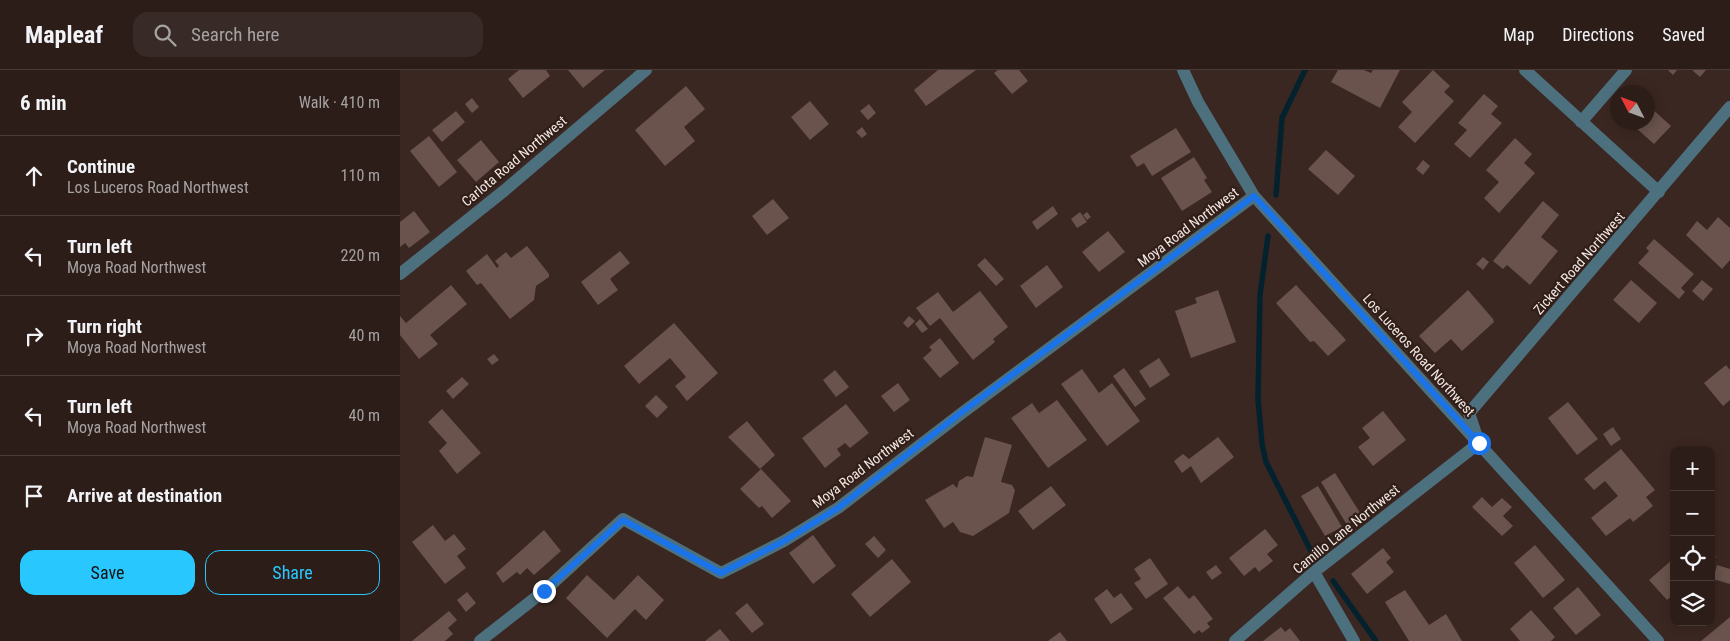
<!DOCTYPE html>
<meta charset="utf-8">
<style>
:root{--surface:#2c1d19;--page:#382a26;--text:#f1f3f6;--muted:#a6a2a2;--line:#483b38;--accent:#28c8ff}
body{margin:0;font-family:"Roboto Condensed",sans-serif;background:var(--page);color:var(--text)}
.controls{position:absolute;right:15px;bottom:15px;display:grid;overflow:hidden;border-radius:10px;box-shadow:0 2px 12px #0003}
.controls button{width:45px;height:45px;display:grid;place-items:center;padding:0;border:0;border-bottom:1px solid var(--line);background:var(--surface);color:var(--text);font:25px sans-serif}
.compass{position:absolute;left:1210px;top:15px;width:45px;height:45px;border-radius:50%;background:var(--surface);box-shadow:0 2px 12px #0003;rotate:312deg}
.stop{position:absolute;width:15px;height:15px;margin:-11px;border:4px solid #1a73e8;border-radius:50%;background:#fff}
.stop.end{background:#1a73e8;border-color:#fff;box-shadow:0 1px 5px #0008}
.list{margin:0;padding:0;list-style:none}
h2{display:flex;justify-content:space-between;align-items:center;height:65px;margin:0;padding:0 20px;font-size:21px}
h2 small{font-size:16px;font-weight:400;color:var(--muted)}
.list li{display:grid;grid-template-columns:32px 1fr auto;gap:15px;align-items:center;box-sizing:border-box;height:80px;padding:0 20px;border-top:1px solid var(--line)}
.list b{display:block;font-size:19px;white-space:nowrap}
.list p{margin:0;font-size:16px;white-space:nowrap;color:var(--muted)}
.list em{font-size:16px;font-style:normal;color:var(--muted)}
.actions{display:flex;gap:10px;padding:15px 20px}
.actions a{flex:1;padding:11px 0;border:1px solid var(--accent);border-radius:15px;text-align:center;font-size:18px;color:var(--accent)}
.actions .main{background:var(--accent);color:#111}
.icon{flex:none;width:28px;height:28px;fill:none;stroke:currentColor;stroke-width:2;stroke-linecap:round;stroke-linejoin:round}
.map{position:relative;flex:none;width:1330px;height:571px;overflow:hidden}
header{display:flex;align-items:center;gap:30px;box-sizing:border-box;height:70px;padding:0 25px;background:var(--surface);border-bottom:1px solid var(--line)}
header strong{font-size:24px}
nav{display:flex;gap:28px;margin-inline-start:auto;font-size:18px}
.search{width:350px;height:45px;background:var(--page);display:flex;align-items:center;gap:12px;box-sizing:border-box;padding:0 18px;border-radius:15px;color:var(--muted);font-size:19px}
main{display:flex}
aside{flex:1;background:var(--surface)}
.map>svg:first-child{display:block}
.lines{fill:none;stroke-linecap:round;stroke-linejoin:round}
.stream{stroke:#04222d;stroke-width:5.5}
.building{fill:#69534c}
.minor{stroke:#4d707f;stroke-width:12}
.route{stroke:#1a73e8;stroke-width:6}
.labels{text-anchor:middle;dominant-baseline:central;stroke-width:4.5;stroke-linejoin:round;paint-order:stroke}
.street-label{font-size:14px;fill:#f4e7e3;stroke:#301e18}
</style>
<header>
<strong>Mapleaf</strong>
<div class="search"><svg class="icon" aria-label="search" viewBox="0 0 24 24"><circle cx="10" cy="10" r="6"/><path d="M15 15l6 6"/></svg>Search here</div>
<nav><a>Map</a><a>Directions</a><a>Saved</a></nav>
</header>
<main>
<aside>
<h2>6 min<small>Walk · 410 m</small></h2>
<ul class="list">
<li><svg class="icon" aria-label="ahead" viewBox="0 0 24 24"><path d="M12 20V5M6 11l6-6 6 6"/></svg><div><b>Continue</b><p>Los Luceros Road Northwest</p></div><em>110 m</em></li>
<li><svg class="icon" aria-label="left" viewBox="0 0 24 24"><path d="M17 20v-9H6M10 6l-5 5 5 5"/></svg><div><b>Turn left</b><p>Moya Road Northwest</p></div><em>220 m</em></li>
<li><svg class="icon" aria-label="right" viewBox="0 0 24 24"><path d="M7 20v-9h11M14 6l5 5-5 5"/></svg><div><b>Turn right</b><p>Moya Road Northwest</p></div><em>40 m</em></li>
<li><svg class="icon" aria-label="left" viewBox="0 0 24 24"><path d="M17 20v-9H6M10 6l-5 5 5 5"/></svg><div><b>Turn left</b><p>Moya Road Northwest</p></div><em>40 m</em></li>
<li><svg class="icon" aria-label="arrive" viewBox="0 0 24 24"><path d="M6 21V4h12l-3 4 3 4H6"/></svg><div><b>Arrive at destination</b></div></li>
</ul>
<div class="actions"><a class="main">Save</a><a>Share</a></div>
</aside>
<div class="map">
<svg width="1330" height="571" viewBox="0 0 1330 571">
<rect width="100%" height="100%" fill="#3b2721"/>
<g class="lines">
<path class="stream" d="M876,125L882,48L905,0
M868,166L860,225L858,329L862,374L866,392L913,485
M933,511L976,571"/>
</g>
<path class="building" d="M119,0H146L150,6L123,28L108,9Z
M168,0H205L183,18Z
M538,0H576L526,36L514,20Z
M598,0H619L628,11L612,24L594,3Z
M938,0H964L971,3L973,0H1000L980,38L931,12Z
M1033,0L1050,16L1044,22L1054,31L1015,73L998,57L1012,42L1002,32Z
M1268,0H1277L1273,5Z
M1292,0H1306L1300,7Z
M286,16L305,39L284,57L295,71L265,96L235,60Z
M1084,24L1098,36L1091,44L1102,53L1070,88L1054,74L1067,60L1058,53Z
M72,28L79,37L72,43L65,34Z
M410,31L429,54L410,70L391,47Z
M469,34L476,43L468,50L460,41Z
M1248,35L1271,56L1254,74L1235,57L1237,55L1234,52H1248Z
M56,41L65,52L42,72L32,60Z
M462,57L467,64L462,68L456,62Z
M776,58L791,82L752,106L744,93L737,97L730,86Z
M29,66L57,102L39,117L10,81Z
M1115,68L1132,84L1124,93L1135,103L1099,143L1084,128L1099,112L1086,100Z
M81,70L99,92L76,112L57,90Z
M926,80L955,106L938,125L908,99Z
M794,87L807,108L804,110L812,122L782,141L761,108Z
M1023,90L1030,96L1023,105L1016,99Z
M373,129L389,148L367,165L352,146Z
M1143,131L1159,145L1141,167L1158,181L1130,215L1107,195L1103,199L1093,191Z
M653,136L658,144L637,160L632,152Z
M14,141L30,162L9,178L5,173L0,177V152Z
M680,142L687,152L677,158L671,149Z
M687,142L691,147L687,150L683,145Z
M1318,147L1330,158V190L1322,199L1286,165L1297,151L1307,160Z
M708,161L725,182L699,202L682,182Z
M1254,169L1294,204L1281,218L1285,222L1279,229L1238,193L1249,181L1246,178Z
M127,176L149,204V207L136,216L134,230L110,249L81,213L77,215L66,201L87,184L97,198L99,196L95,191L106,182L111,188Z
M220,181L230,193L210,209L218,220L198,235L181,212Z
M1083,187L1089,192L1083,200L1076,194Z
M585,188L604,209L596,216L577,195Z
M647,195L663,217L636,238L620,216Z
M1231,210L1257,233L1239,253L1213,230Z
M1302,210L1313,219L1303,231L1292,221Z
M51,215L67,234L30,265L38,274L19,289L0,265V246L6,253Z
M896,215L946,270L928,286L914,271L910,272L876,233Z
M818,220L836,272L791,288L775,241L797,233L795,228Z
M1068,220L1093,249L1094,252L1062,281L1051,269L1035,283L1019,266Z
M580,221L608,257L593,269L595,272L573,290L540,248L530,256L516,238L538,222L553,242Z
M509,246L515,251L508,258L503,253Z
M520,249L528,259L522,263L515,254Z
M274,253L318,303L287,331L275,316L286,307L270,288L239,314L224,296Z
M540,268L559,293L540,308L523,288L532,280L529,277Z
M94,284L99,290L92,295L87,289Z
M759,288L770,305L750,318L739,301Z
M1326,295L1330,300V330L1323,336L1304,313Z
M724,298L746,329L735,337L713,306Z
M682,299L699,323L712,313L740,351L707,376L661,314Z
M435,300L449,317L436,327L423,310Z
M62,307L69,314L53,329L46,321Z
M498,313L510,330L494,342L481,326Z
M256,325L268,337L257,348L245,336Z
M657,330L687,370L648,398L611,348L632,333L639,343Z
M1168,332L1198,369L1177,385L1148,348Z
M446,334L469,363L450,378L445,373L437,379L441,385L425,398L402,368Z
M42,339L81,383L57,404L39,381L47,373L28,352Z
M983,341L1006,370L973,396L958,377L970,368L962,358Z
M347,351L375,385L360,399L328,367Z
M1213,357L1221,369L1211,376L1203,364Z
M585,367L612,375L601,412L612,415L615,420L609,443L573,466L560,462L553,452L544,458L525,430L553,414L557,418L559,411L567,406L573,407Z
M818,367L834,387L801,413L791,396L782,403L774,391L783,384L789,389Z
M1221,379L1255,420L1246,427L1253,436L1233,452L1230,448L1206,466L1191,448L1218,426L1205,411L1194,420L1184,409Z
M361,399L391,431L372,448L362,436L359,438L340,419Z
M935,403L962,446L947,455L921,412Z
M651,416L666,435L633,460L618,441Z
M918,416L942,457L925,466L901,426Z
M1082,427L1092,437L1102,428L1112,437L1103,446L1113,456L1102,466L1072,437Z
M33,455L45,471L54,464L66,479L57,486L66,498L45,514L12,472Z
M865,459L878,475L867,484L873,491L859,502L855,497L844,506L829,488Z
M144,460L161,481L134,505L127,498L120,505L117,502L103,513L96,503Z
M413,465L436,496L413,514L389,483Z
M474,466L486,480L478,488L465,474Z
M1135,475L1165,510L1143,528L1114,493Z
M983,478L991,488L986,492L994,502L967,524L951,504Z
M1311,481L1316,487L1311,491Z
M750,488L768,514L746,529L734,513L741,509L734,499Z
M1274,488V524L1267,530L1249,510Z
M492,489L511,512L470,547L451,524Z
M816,495L822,503L812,510L806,502Z
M1317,495L1330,499V514L1313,509Z
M187,505L214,530L238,505L264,530L246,550L235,539L207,568L166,528Z
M778,516L789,529L794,525L813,549L807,553L810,557L802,563L799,560L794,564L763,528Z
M1178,517L1201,545L1176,565L1153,538Z
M707,519L714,528L721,523L733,539L711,554L694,529Z
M1005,520L1029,555L1046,544L1062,571H1009L985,532Z
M67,522L76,533L66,542L57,530Z
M347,533L364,554L352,563L335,543Z
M1131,540L1155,567L1151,571H1120L1110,559Z
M49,541L57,550L48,558L53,564L45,571H12Z
M1330,547V571H1301Z
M881,557L885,562L890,558L900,571H863Z
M320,559L330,571H305Z
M660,562L667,571H648Z"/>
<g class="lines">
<path class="minor" d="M783,0L798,32L854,126L1258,571
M1125,0L1259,122
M1181,52L1226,0
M0,204L105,120L246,0
M914,502L954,571
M80,571L144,521L223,449L321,503L384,471L438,438L562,343L854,126
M835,571L914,502L1079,373L1069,343L1330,37"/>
</g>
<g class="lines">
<path class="route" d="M144,521L223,450L321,503L384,471L438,438L562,342L854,126L1079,373"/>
</g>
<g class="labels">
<g class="street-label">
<text transform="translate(114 91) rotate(-40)">Carlota Road Northwest</text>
<text transform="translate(788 157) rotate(-37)">Moya Road Northwest</text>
<text transform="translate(1179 193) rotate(-49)">Zickert Road Northwest</text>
<text transform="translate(1019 285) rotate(48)">Los Luceros Road Northwest</text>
<text transform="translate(463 398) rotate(-37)">Moya Road Northwest</text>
<text transform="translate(946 459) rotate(-39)">Camillo Lane Northwest</text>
</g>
</g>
</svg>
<div class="controls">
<button>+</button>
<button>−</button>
<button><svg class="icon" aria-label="locate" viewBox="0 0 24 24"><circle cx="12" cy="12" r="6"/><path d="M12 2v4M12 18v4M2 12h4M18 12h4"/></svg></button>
<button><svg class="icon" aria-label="layers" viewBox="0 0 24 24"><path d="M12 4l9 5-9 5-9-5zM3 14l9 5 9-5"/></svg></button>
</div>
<svg class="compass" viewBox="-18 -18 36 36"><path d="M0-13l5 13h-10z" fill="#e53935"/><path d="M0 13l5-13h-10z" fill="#a6a2a2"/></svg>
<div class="stop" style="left:1079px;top:373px"></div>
<div class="stop end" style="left:144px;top:521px"></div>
</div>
</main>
